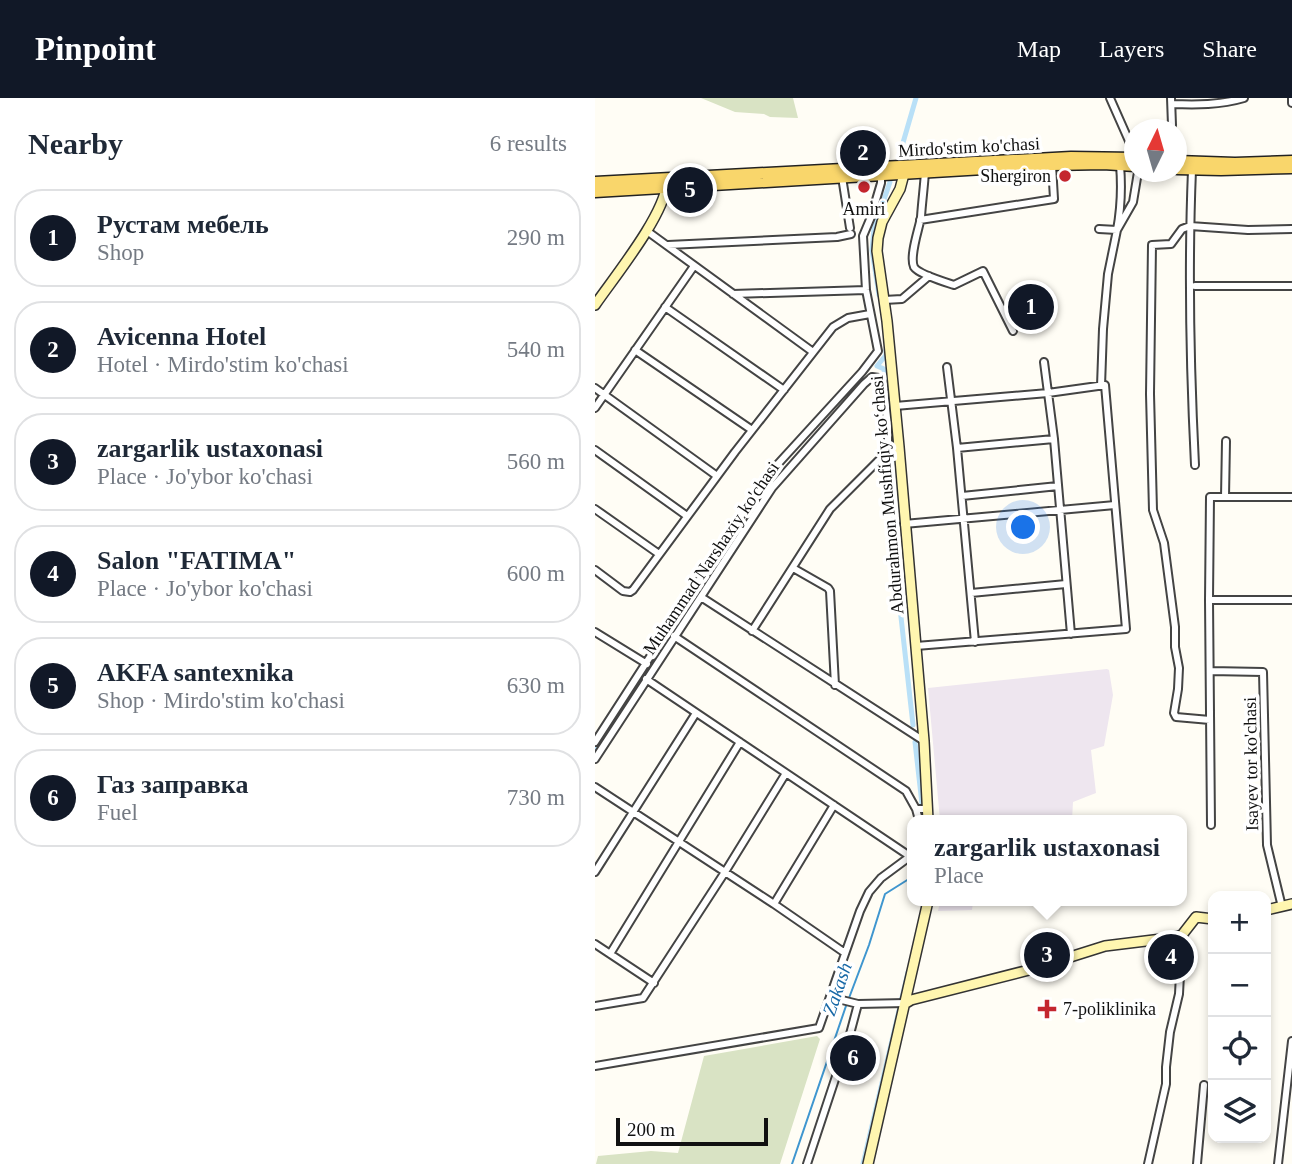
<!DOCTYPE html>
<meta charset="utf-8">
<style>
:root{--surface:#fff;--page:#f6f6f7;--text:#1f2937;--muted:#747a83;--line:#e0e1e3;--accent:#111827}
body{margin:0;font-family:Georgia,serif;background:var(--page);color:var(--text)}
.controls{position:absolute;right:21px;bottom:21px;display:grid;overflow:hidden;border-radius:14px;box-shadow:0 4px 10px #0003}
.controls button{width:63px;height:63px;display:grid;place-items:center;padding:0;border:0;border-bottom:2px solid var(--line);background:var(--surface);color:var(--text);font:35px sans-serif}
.compass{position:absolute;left:529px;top:21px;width:63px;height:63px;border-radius:50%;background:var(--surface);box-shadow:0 4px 10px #0003;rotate:5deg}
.scale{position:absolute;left:21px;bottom:18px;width:152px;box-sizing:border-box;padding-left:7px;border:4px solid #111;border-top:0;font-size:19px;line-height:24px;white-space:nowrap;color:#111;-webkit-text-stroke:5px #fff;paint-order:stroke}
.you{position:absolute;left:429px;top:430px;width:24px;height:24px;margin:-18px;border:5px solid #fff;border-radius:50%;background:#1a73e8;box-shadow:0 0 0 10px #1a73e833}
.badge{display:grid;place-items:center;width:46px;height:46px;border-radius:50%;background:var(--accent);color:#fff;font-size:23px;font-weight:700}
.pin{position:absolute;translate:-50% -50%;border:4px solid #fff;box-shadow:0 2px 7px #0006}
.popup{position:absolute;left:312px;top:717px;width:280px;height:91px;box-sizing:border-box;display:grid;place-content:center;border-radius:14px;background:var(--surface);filter:drop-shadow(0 2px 5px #0005);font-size:23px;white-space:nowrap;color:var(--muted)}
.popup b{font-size:26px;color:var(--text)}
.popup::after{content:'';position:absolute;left:50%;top:100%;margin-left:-14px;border:14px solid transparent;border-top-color:var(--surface)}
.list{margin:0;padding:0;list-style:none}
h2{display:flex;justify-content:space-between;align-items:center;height:91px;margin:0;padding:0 28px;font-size:30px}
h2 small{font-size:23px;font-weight:400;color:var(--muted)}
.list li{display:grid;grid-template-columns:46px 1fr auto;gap:21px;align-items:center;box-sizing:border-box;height:98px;margin:0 14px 14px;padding:0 14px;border:2px solid var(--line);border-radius:28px}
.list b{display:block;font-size:26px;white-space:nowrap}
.list p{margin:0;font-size:23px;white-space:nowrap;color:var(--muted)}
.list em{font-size:23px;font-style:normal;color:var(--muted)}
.icon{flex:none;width:38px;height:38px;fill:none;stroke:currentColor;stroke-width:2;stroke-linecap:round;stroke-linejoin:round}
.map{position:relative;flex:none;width:697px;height:1066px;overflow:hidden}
header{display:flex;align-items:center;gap:42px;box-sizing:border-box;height:98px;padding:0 35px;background:var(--accent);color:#fff}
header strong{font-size:33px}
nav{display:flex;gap:38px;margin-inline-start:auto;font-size:24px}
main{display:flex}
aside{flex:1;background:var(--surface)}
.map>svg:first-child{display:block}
.industrial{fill:#eee6ef}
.cemetery{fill:#d9e3c4}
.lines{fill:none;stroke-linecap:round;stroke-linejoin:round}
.stream{stroke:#3f96cf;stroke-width:2}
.canal{stroke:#b9e0f7;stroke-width:5}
.street-casing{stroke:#444;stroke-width:10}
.secondary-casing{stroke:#333;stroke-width:12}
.primary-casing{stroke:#222;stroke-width:13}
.street{stroke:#fff;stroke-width:6}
.secondary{stroke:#fff6b0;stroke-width:9}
.primary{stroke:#f9d66b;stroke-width:10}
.poi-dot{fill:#c4262e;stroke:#fff;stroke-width:2.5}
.labels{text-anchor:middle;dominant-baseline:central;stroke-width:7;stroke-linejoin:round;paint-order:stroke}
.street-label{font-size:18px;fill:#111;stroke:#fff}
.poi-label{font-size:18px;fill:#111;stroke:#fff;text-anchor:end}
.water-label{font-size:19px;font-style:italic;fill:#1768a6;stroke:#fff}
</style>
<header>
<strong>Pinpoint</strong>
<nav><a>Map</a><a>Layers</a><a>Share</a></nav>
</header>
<main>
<aside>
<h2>Nearby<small>6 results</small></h2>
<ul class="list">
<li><span class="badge">1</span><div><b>Рустам мебель</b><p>Shop</p></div><em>290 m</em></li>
<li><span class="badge">2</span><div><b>Avicenna Hotel</b><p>Hotel · Mirdo'stim ko'chasi</p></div><em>540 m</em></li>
<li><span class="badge">3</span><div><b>zargarlik ustaxonasi</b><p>Place · Jo'ybor ko'chasi</p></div><em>560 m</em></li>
<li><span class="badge">4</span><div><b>Salon &quot;FATIMA&quot;</b><p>Place · Jo'ybor ko'chasi</p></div><em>600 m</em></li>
<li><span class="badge">5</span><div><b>AKFA santexnika</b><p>Shop · Mirdo'stim ko'chasi</p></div><em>630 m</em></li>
<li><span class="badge">6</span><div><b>Газ заправка</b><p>Fuel</p></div><em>730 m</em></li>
</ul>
</aside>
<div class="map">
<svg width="697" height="1066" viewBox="0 0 697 1066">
<rect width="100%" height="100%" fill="#fffdf5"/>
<path class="industrial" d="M512,571L514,572L518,597L509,648L496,652L501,695L478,704L477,722H345L333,590Z
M345,803H394V804H378L377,812L343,813Z"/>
<path class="cemetery" d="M106,0H198L203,20L175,19L169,16L140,14Z
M222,938L225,941L185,1066H1L3,1058L56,1053L83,1055L109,958Z"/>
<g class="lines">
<path class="stream" d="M254,900L274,847L290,796L317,779
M197,1066L252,905"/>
<path class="canal" d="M305,55L321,0
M284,197L277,152L279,131L295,84
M291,252V257L282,268L289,271L294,310
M296,361L303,492L318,627
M320,644L327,706
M0,652L49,575
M268,1066L313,874"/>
<g class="street-casing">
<path id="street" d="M515,0L538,52L537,60
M697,0V5
M577,6C601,7 625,7 649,0
M575,32L577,27L576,0
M597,72C593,170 595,269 600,367
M330,74C329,89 327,104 326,119C324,131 314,158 319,169C323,176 350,184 359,187L388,173L418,233
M247,79L255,130
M325,122L459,101L457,67
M504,131L522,132C526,110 527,90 525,67
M52,133L218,254
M73,147L242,139L256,136
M600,188H697
M138,196L271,192
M289,202L307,201L334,178
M70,209L189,292
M40,252L157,332
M449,264L459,341L476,536
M352,269L362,350L380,544
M506,288L508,231L513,176L522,132L538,104L543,74
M0,290L122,378
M300,308L453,295L510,287L531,531L321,548
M0,310L99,168
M362,350L459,341
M0,352L92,418
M367,398L463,388
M630,399L631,343
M0,411L64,456
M309,426L520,407
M198,470L233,490L235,493L240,587
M0,472L28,493L35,494L38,492L140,354L238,229L253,220L275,216
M376,495L471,486
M106,499L329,643
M614,502H697
M157,533L235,411L282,364L293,354L304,349
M0,534L52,566
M79,538L311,693L321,711H333
M615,573L668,574L672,747L687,809
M51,581L316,759
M615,622L581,619L579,615L583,591L584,570L580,549V529L569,445L558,412L555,296L557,147L576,146L587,131L595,128L653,132L697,131
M0,644L171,379L267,274L283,253L271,192L268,138L276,119L286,85V77
M0,661L177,390L269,286L277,279L284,280L288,285L293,328V354
M0,689L179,806L250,855
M321,711L324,722
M616,727L614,502L615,399H697
M0,774L101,615
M179,806L239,707
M0,846L59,885
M15,856L145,644
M235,899L263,906L311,905
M0,908L48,900L130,774L191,675
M0,968L224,930L265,813L274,794L286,780L317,757
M212,1066L255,936L263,906
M553,1066L571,986V969L575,934L584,896L587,837
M602,1066L609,987
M683,1066L697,943"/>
</g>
<g class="secondary-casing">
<path id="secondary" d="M309,76L305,91L287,124L283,140L282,153L292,223L304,349L329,643L333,722
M0,207C20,178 69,118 72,85
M671,812L697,806
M311,905L316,902L434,872L510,848L575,840L587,837L601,819L618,821
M273,1066L333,803"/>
</g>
<g class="primary-casing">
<path id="primary" d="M582,63L640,65L697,63
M582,71L626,72L697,70
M0,84L476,59L540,60
M0,94L457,67L508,66L540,68"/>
</g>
<use href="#street" class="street"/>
<use href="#secondary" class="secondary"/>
<use href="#primary" class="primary"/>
</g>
<g class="poi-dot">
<circle cx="470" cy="78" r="7"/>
<circle cx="269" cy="89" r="7"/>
<path d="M448.5 900.5h7v7h7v7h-7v7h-7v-7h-7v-7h7z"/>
</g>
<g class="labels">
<g class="street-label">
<text transform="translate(374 49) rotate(-3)">Mirdo'stim ko'chasi</text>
<text transform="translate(292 397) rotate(-95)">Abdurahmon Mushfiqiy koʻchasi</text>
<text transform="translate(116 460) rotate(-56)">Muhammad Narshaxiy ko'chasi</text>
<text transform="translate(656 666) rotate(-91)">Isayev tor ko'chasi</text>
</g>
<g class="poi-label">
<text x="456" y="78">Shergiron</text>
<text x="269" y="111" text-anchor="middle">Amiri</text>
<text x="468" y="911" text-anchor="start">7-poliklinika</text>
</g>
<g class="water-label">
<text transform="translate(242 891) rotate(-71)">Zakash</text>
</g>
</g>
</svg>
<div class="controls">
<button>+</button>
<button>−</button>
<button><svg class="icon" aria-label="locate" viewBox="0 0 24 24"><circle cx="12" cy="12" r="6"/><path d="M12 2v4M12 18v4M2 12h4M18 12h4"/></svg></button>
<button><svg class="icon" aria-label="layers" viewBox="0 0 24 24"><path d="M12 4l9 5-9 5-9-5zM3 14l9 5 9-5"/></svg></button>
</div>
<svg class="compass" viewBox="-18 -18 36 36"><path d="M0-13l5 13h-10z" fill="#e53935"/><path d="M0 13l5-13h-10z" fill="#747a83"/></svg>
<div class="scale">200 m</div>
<div class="you"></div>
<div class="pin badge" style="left:436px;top:209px">1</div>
<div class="pin badge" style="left:268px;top:55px">2</div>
<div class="pin badge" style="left:452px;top:857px">3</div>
<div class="popup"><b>zargarlik ustaxonasi</b>Place</div>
<div class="pin badge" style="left:576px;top:859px">4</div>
<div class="pin badge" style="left:95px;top:92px">5</div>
<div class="pin badge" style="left:258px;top:960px">6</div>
</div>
</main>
